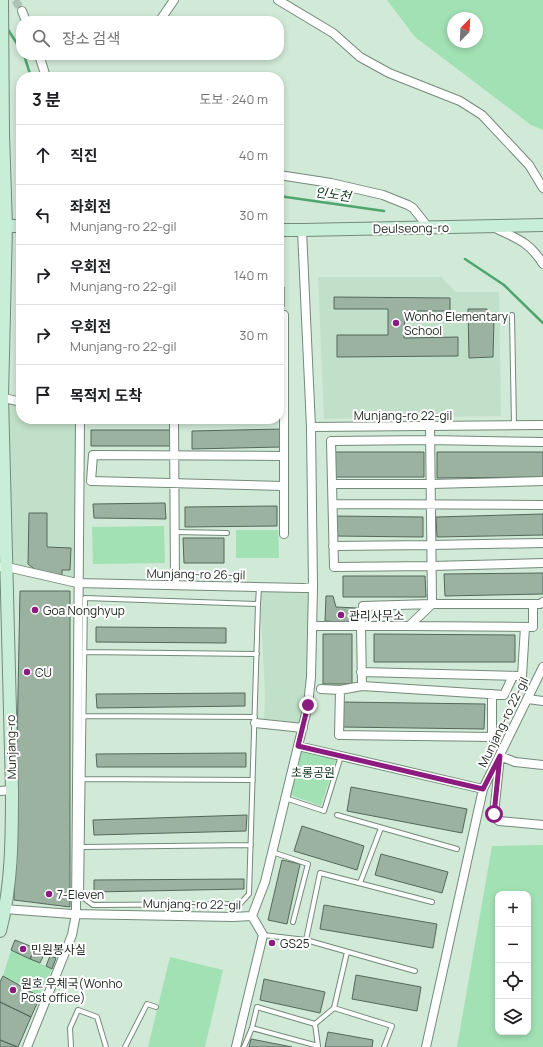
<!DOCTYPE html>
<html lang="ko">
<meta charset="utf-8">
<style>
:root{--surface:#fff;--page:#f6f6f6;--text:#202124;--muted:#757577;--line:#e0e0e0}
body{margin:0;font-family:Manrope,"Noto Sans KR",sans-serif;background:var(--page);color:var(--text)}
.controls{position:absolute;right:12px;bottom:12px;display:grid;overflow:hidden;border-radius:8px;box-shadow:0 2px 6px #0003}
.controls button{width:36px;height:36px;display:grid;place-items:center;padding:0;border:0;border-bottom:1px solid var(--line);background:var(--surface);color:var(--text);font:20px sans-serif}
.compass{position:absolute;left:447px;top:12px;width:36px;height:36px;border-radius:50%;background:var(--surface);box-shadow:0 2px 6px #0003;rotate:24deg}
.stop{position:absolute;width:12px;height:12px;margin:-9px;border:3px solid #8b1b7f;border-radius:50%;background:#fff}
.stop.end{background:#8b1b7f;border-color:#fff;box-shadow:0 1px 4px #0008}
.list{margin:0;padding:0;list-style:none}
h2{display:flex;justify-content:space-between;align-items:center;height:52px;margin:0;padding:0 16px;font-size:17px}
h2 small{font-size:13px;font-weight:400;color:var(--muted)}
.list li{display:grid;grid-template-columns:26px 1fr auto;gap:12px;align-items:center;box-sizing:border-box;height:60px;padding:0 16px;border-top:1px solid var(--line)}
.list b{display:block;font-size:15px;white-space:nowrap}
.list p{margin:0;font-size:13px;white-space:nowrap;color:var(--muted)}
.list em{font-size:13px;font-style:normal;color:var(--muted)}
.icon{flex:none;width:22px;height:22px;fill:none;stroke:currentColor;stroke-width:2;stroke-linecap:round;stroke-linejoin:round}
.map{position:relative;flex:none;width:543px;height:1047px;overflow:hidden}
.search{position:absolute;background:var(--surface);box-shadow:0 2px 6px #0003;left:16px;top:16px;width:268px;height:44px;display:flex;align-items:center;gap:10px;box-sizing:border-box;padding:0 14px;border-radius:16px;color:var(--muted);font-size:15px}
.panel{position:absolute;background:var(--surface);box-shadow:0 2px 6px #0003;left:16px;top:72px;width:268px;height:352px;border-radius:16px}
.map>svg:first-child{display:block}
.built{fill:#c1e0c9}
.green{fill:#a2e1b4;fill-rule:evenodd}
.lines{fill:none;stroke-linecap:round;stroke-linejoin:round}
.stream{stroke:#4fa56e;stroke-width:2.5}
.building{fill:#9bb2a1;stroke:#536859}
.street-tunnel{stroke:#aec3b3;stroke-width:8;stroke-dasharray:8 4;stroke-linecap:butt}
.lane-casing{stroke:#748a7a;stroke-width:6}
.street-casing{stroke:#748a7a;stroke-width:10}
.secondary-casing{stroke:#748a7a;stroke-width:14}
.lane{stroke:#fff;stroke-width:4}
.street{stroke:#fff;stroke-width:8}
.secondary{stroke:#c9eed8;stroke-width:12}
.route{stroke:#8b1b7f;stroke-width:5}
.poi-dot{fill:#8b1b7f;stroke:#fff;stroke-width:1.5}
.labels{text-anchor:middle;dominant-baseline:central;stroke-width:4;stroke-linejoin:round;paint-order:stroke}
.street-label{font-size:12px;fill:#222b24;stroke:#fff}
.poi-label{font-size:12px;fill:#222b24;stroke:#fff;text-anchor:start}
.park-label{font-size:12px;fill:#123720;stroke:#fff}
.water-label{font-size:13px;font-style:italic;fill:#123720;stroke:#fff}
</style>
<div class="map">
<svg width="543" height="1047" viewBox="0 0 543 1047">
<rect width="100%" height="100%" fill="#d1e9d7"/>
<path class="built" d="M318,277H441L456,292H499L501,416L324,419Z
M0,397L21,402V419H80L79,583L0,567Z
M259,587H313L311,677L303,728L264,724L265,694L261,613Z"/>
<path class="green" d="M387,0H543V130L531,125L415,37ZM453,18H477V42H453Z
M164,526L165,563L93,564L92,527Z
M236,530H278L279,558H236Z
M301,750L336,760L321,806L290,795Z
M543,845V1047H457L492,846ZM498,894H528V1032H498Z
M11,950L52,969L39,997L3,976Z
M170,957L223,970L205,1047H148Z"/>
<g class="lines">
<path class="stream" d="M7,28L21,50
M24,55L31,77
M279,196L384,211
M465,259L504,285L543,323"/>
</g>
<path class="building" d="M279,287H284V307H279Z
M334,297L450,298V311H405L404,338L458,337V356L337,357V335H388V309H334Z
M468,309H487V319H494L493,357L469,358Z
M281,429V447L192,449V431Z
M91,430H170V446H91Z
M334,452H424V477H334Z
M437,452H543V477L437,478Z
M165,503L166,519L94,518L93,504Z
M277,506V526L185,527V507Z
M29,513H47V547L71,548L70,570H62V575H42L28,564Z
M543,514V535L437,537L436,517Z
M334,516L423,517V537L334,536Z
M183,538H224V563H184Z
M543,573V594L445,596L444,574Z
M343,576H425L426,597H343Z
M20,591H70V907L14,900Z
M326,596H333L336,607L357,608L356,623L325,621Z
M96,627L226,628V643L96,642Z
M323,634H352V684H323Z
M374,634L515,635V662H374Z
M245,693V706L97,708L96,694Z
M342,702L485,704L484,729L342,727Z
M246,753V767H97L96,754Z
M351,787L467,809L462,833L347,811Z
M247,815L246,831L94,835L93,820Z
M302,826L364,846L357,870L294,851Z
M381,854L448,872L442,893L375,875Z
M282,860L300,864L287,924L268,920Z
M244,879V889L94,892V880Z
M324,905L437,924L433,948L320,929Z
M15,940L35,948L30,959L11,950Z
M35,948L45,952L40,963L30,959Z
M50,956L56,958L52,969L46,966Z
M356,975L421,987L417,1011L352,999Z
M3,976L40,997L31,1017L0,1002V982Z
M264,979L325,992L320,1013L260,1000Z
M0,1002L31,1017L18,1047L0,1040Z
M328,1032L373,1040L372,1047H325Z
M251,1039L292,1047H249Z
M0,1040L17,1047H0Z"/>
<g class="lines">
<path class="street-tunnel" d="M15,0L22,11"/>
<g class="lane-casing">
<path id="lane" d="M512,315L514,425
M175,532L227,533
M258,604L85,598L81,896L93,905L240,904L249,894L258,604L259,587
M84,652L257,654
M83,716L255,717
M82,779L253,780
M285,798L324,811L341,756
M337,815L457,849
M82,847L251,845
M272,852L308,864L293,922
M360,883L381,828
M263,935L306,940L415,971
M306,940L320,873L432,902
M347,952L334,1008L392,1026L384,1047
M315,1024L318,1046
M252,1028L257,1007L315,1024L334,1008
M71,1047L70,1028L78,1010L97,1017L106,1047
M125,1047L147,1004L156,1007
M244,1047L252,1028L318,1046V1047"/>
</g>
<g class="street-casing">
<path id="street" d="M278,0L333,33L360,57L389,73L460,101L482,115L529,165L543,188
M22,11L26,21
M161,19L174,0
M39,55L46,77
M279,175L331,183L383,195L408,205L413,208L428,227
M493,227C515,238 529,241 543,264
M279,315H284V534
M0,397L21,402
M174,419L175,585
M311,427L543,425
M543,442L430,440L331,441L334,567L432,566L543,563
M284,456L93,455L91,481L284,486
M332,484H431L543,481
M333,504L543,505
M333,546L431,545L543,543
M0,567H7L77,583L304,588L313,587
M312,626H409L432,604L430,426
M409,626L533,627V604
M361,672L522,676L525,627
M362,686L361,626L363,606L432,604H540L543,602
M321,689L340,690
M492,694V737L339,735L340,690L362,686L504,695L513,676
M528,699L543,701
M255,723L303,728
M298,746L483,789L543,667
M543,765L515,762L500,756L494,814L495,818L499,821L543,825
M0,791L12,790
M4,909L72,914L233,917L252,916L265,882L308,705L311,677L313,587L311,427L302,230
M27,1047L72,935L76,914L80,419
M236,1047L263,935L252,916
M426,1047L483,789"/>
</g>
<g class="secondary-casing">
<path id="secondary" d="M0,226H21
M279,230H302L543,225
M0,931C12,886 12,836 12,790L2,397L6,226L3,134L2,0"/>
</g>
<use href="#lane" class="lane"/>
<use href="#street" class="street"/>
<use href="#secondary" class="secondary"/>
</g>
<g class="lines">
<path class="route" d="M308,705L298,746L483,789L500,756L494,814"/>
</g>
<g class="poi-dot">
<circle cx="396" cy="323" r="4"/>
<circle cx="35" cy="610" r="4"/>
<circle cx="341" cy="615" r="4"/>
<circle cx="27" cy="672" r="4"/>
<circle cx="49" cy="894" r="4"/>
<circle cx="272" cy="943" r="4"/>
<circle cx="23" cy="949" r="4"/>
<circle cx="13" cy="990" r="4"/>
</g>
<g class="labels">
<g class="street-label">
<text transform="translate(411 228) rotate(-1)">Deulseong-ro</text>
<text x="403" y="415">Munjang-ro 22-gil</text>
<text transform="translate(196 574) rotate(1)">Munjang-ro 26-gil</text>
<text transform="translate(503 722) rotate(-64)">Munjang-ro 22-gil</text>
<text transform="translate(11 747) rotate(-91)">Munjang-ro</text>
<text transform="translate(192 904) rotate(1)">Munjang-ro 22-gil</text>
</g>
<g class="poi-label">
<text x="404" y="316">Wonho Elementary<tspan x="404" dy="14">School</tspan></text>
<text x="43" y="610">Goa Nonghyup</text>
<text x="349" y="615">관리사무소</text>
<text x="35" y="672">CU</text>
<text x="57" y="894">7-Eleven</text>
<text x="280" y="943">GS25</text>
<text x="31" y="949">민원봉사실</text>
<text x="21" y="983">원호 우체국(Wonho<tspan x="21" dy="14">Post office)</tspan></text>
</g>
<g class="park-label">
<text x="313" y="772">초롱공원</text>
</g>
<g class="water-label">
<text transform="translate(333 194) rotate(8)">인노천</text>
</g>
</g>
</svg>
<div class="controls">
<button>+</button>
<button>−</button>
<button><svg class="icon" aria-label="locate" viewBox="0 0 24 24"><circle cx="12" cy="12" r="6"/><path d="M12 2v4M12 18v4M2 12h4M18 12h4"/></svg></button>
<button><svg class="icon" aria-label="layers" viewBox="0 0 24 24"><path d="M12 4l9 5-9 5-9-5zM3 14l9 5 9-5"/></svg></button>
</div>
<svg class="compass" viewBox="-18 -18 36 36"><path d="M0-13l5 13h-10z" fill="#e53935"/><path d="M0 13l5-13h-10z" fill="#757577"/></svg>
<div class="stop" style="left:494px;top:814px"></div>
<div class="stop end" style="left:308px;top:705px"></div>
<div class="search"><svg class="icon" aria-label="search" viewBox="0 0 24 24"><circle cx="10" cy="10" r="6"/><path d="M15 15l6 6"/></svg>장소 검색</div>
<section class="panel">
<h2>3 분<small>도보 · 240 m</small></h2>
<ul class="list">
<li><svg class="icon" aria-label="ahead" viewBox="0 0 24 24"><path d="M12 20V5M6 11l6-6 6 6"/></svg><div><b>직진</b></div><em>40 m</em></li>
<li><svg class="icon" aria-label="left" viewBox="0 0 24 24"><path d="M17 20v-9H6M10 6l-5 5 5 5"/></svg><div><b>좌회전</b><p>Munjang-ro 22-gil</p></div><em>30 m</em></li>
<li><svg class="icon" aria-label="right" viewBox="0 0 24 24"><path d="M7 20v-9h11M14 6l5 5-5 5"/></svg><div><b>우회전</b><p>Munjang-ro 22-gil</p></div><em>140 m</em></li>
<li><svg class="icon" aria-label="right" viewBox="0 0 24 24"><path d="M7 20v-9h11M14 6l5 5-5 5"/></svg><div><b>우회전</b><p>Munjang-ro 22-gil</p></div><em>30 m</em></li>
<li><svg class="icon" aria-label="arrive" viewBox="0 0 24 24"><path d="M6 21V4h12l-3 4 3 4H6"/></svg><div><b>목적지 도착</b></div></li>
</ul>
</section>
</div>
